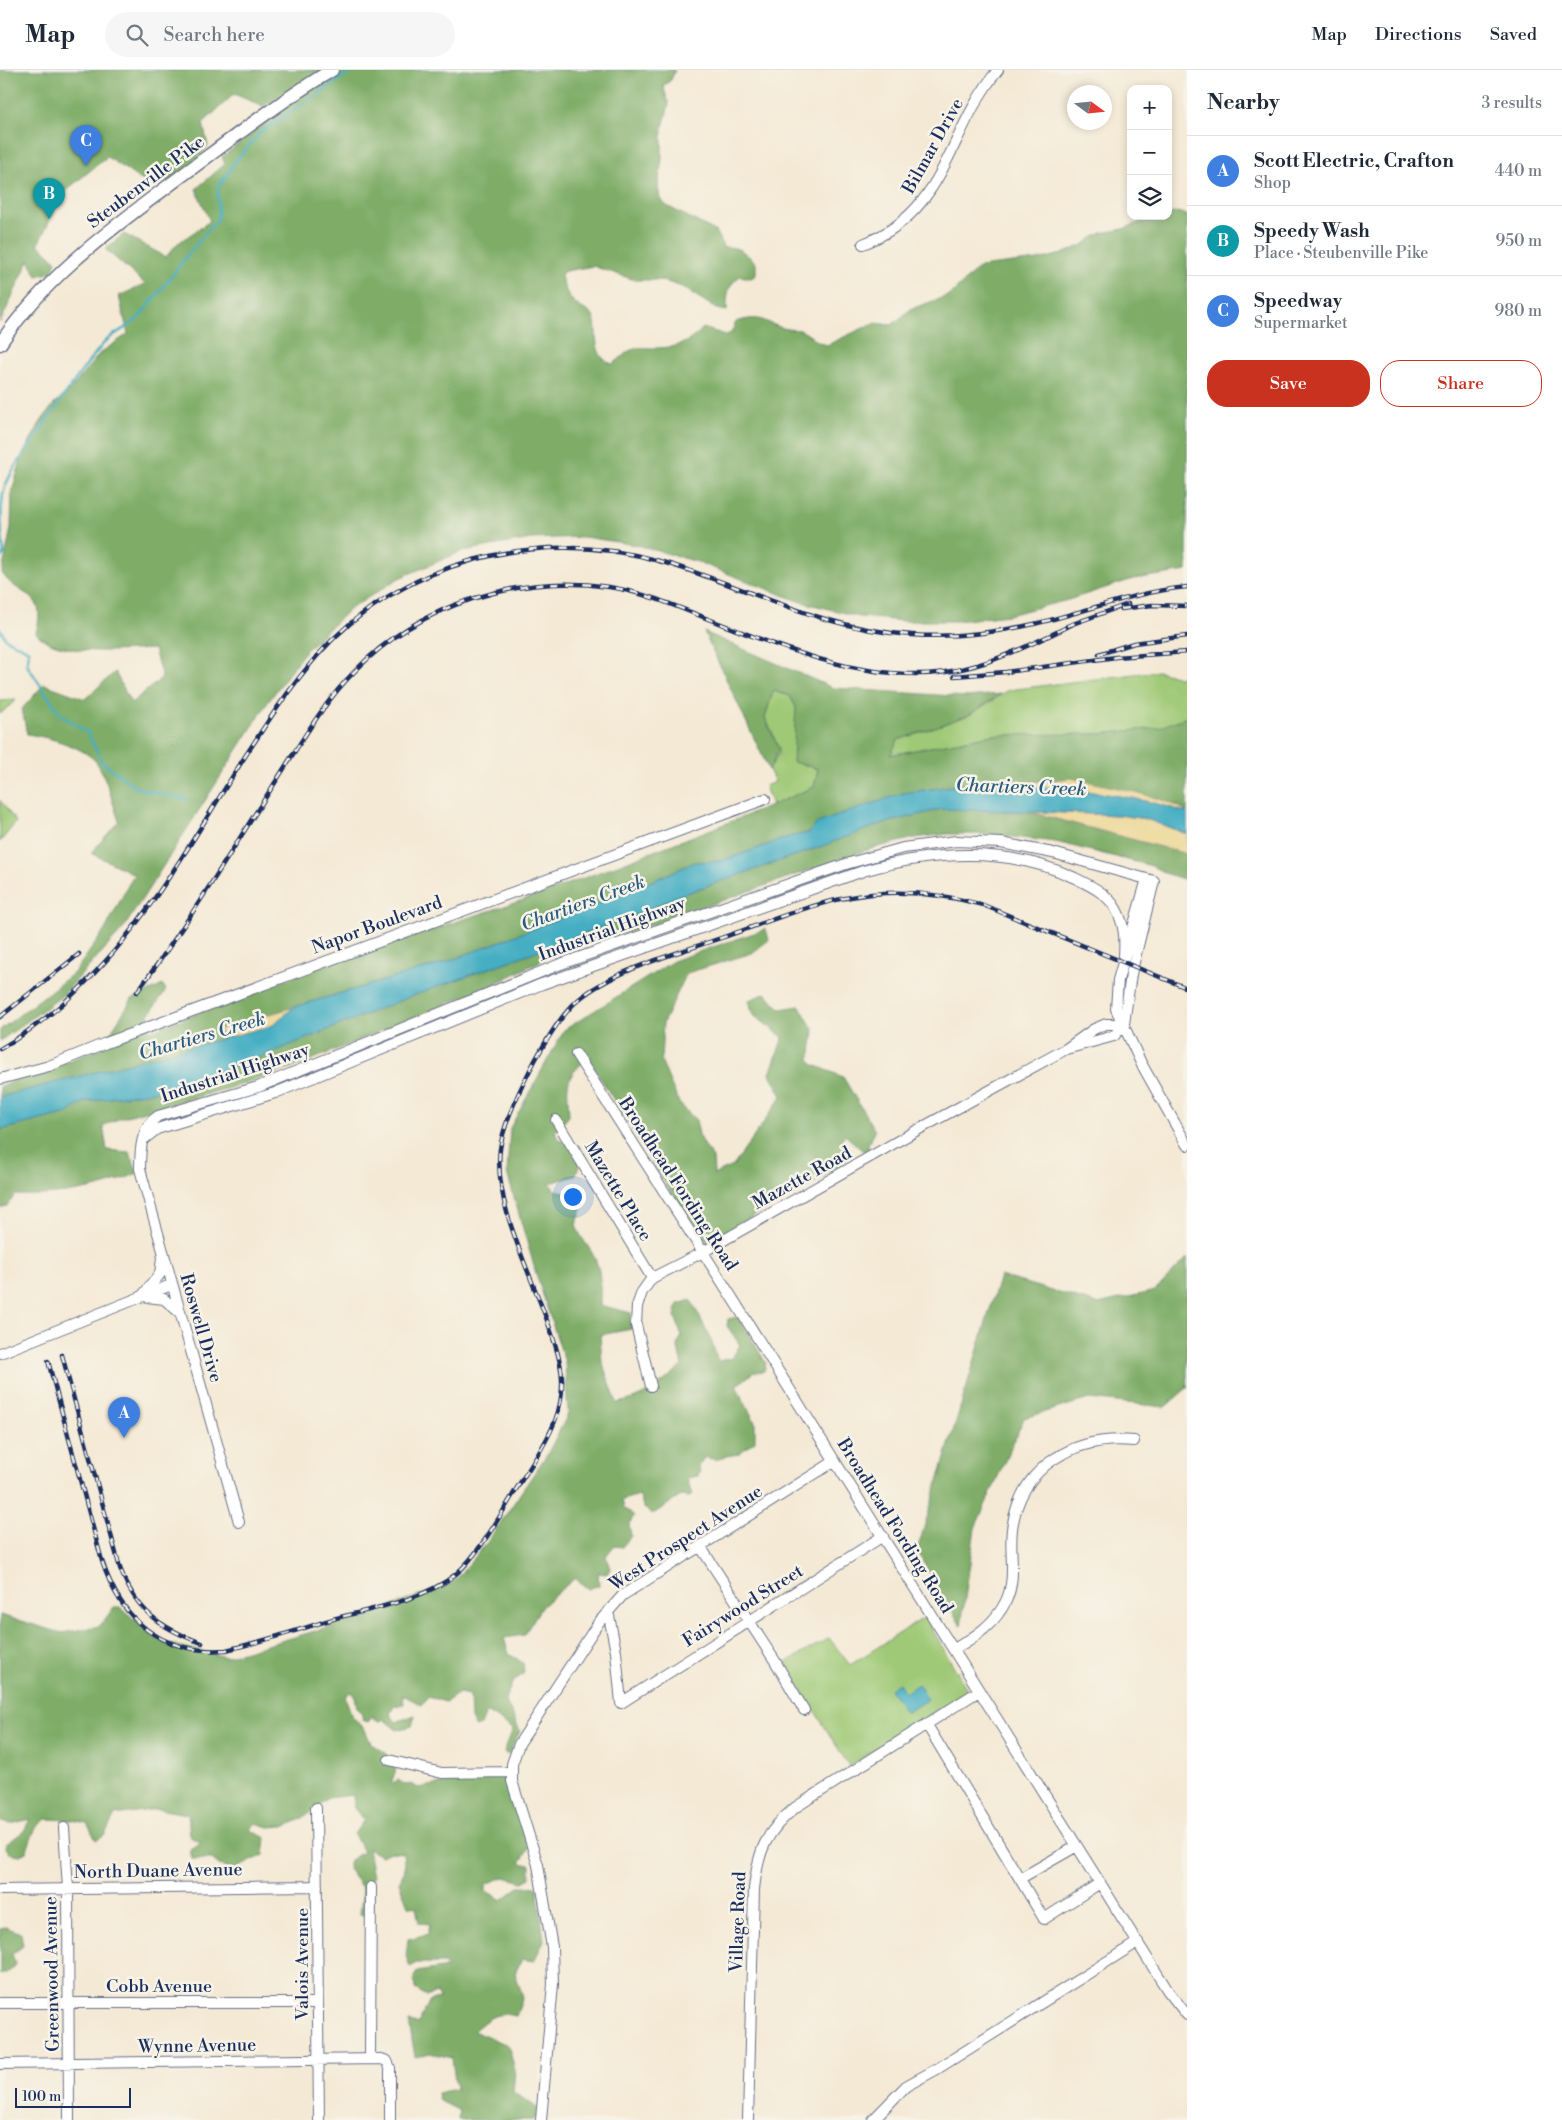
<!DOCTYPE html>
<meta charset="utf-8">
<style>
:root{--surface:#fff;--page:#f6f6f7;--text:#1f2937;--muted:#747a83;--line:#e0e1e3;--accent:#c8321e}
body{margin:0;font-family:"Libre Bodoni",serif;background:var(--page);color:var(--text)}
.controls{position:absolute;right:15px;top:15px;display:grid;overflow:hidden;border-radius:10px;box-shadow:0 2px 8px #0003}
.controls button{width:45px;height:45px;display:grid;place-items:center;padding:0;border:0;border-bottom:1px solid var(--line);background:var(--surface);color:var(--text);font:25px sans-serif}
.compass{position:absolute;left:1067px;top:15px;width:45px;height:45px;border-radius:50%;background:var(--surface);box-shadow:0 2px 8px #0003;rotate:105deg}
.scale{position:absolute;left:15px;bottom:12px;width:116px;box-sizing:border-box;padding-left:5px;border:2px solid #1b2f5e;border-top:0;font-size:14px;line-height:18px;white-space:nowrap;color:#1b2f5e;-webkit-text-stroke:4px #f7f3e8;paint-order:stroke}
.you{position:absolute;left:572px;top:1126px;width:18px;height:18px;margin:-12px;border:4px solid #fff;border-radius:50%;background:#1a73e8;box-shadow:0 0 0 8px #1a73e833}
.badge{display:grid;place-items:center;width:32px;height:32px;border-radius:50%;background:var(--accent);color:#fff;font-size:16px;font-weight:700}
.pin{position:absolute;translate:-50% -41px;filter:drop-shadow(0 1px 2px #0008)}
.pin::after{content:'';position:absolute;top:26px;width:18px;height:15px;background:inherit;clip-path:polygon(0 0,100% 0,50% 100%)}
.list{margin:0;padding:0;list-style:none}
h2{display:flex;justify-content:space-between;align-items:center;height:65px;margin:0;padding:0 20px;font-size:21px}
h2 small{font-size:16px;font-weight:400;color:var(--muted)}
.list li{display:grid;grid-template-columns:32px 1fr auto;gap:15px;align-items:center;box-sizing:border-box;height:70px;padding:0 20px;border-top:1px solid var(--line)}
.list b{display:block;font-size:19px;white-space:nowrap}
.list p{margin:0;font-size:16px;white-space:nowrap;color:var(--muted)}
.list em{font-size:16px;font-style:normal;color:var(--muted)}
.actions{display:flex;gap:10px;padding:15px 20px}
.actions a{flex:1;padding:11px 0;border:1px solid var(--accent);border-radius:20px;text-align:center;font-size:18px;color:var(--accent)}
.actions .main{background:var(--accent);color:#fff}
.icon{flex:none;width:28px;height:28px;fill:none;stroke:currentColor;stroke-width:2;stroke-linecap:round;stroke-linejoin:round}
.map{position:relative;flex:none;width:1187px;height:2050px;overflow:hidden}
header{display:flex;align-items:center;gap:30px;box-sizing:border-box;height:70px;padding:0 25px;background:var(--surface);border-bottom:1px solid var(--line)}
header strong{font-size:24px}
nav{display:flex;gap:28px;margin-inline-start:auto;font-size:18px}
.search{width:350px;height:45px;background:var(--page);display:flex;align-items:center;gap:12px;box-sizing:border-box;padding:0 18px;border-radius:28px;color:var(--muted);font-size:19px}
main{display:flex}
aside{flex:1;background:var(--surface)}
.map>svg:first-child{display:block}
.green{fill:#9fc976;stroke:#5d7c6a}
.forest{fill:#7fad67;stroke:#4d6e62}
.sand{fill:#eeda9e;stroke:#84847e}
.water{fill:#44aec3;stroke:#306e90}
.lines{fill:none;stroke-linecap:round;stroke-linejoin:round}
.stream{stroke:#44aec3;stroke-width:2.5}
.minor-casing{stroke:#677087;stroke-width:12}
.major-casing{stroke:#677087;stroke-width:15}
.minor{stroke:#fff;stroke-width:10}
.major{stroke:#fff;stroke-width:12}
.rail-casing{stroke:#1b2f5e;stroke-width:4.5}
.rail{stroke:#f7f3e8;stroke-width:2.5;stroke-dasharray:8;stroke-linecap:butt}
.labels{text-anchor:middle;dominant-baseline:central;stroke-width:5;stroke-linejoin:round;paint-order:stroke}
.street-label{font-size:18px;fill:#1b2f5e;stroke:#f7f3e8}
.water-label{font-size:19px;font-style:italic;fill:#295b81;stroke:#f7f3e8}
</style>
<header>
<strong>Map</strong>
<div class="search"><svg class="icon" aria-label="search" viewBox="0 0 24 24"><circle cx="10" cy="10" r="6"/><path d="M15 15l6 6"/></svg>Search here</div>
<nav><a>Map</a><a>Directions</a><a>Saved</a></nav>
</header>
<main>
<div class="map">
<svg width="1187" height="2050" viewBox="0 0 1187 2050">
<rect width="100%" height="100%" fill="#f7f3e8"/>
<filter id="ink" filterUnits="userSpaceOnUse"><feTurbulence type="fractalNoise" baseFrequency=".02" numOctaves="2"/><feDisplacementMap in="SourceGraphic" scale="10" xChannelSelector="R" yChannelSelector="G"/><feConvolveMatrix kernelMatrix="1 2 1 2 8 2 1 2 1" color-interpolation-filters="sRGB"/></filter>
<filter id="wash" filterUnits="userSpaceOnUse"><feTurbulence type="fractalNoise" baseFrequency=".0096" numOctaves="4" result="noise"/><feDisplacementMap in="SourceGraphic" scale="20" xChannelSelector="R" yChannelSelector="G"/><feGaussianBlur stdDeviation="1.12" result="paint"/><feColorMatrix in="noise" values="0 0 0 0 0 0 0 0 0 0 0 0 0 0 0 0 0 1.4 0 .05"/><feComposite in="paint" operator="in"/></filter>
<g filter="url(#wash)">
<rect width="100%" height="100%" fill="#f4e9d4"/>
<path class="green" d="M1158,601L1187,609V647L1158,658L1098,664L992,665L890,685L898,670L969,645L1009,620Z
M773,621L790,626L796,637L794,692L818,699L814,717L772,735L765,716L775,712L769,700L779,683L772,661L765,648Z
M16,630L0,644V631Z
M0,730L16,752L0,772Z
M925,1547L968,1621L849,1696L785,1593L829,1568L850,1595Z"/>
<path class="forest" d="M0,0H328L263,36L234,24L203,53L208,76C197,90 167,122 147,113C133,106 121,95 107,87L64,122L38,174L56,191L52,202L37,206L29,190L0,253Z
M340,0H675L671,10L663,16L669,34L662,61V88L658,117L660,129L667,136L715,161L724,178C739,175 746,184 756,193V205L751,208L740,206C727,216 727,225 727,241L717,239L682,217L661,210H635L593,196L565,201L561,204C562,215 568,228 577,235C582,239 589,241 593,246C600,258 589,285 612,294C621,290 625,281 634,279C639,277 645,278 650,278C673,278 687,276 703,258L726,265L731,263L736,252C764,243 765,255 788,259C792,260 796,259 800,260C810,264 816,273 827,275L874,253L892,255L911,239L950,225L980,197L1038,190L1062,184L1083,175L1092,168L1102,163L1123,159L1155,146H1168V144L1178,142L1187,145V501L1133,509L1068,530L1008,545L957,551H904L860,547L798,531L698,492L637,475L584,467L531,469L463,481L399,508L350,539L306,580L268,632L123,859L62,926L0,971V960L74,903L105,860L134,804L91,783L119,751C113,734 108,713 99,696C88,677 48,667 27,664L22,639L44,614L85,629L115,602L131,633L162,608L154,579C123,580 58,588 36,563C48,519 20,530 2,503L11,458L12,421L23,384L40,353L54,334L71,319L100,283L128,264L119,226L145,214L105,179L124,164L166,187L177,174L210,151L196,119L225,94L222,87L309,17Z
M704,562L833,618L967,627L1001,624L969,645L898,670L890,685L992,665L1098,664L1158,658L1187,647V742L1180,736L1071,708L1013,714L959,715L903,723L809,763L792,766L721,791L695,792L618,826L441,894L218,959L225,969L0,1027V1016L100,979L132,929L163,915L166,920L144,952L151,961L337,890L545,823L766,738L814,717L818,699L793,692L796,637L790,626L773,621L765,648L779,679L769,700Z
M942,739L1031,742L1187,784V810L1167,804L1152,796L1056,772L987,764H947L914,768L870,779L643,858L565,879L492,915L299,995L236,1016L120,1048L103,1056L107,1080L129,1082L138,1103C101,1120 55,1127 15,1125L7,1136L0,1138V1060L67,1043L84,1032L158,1021L251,991L404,929L636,845L675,827L817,778L881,754Z
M766,859L769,870L752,883L687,903L663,953L661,991L679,1033L696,1050L700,1069L713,1088L714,1105L734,1095L782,1026L770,1004L783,967L752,944L749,930L766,923L780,939L800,936L814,961L810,989L812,994L843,1007L875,1061L868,1074L869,1082L863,1081L845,1065L842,1070L847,1090L811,1115L707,1171L699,1168L588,988C562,1010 568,1014 569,1046L555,1062L560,1071L579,1076L584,1085L575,1106L550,1113L554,1120L585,1126L586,1129L576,1155C580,1168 590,1177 595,1189C602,1203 600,1220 600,1235L631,1243L632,1259L600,1265L602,1292L617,1333C643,1329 664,1313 682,1295L677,1275L682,1266L675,1246L678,1234L691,1230L710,1267L718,1291L732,1288L740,1275L727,1256L728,1249L738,1247L766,1293L764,1301L754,1302L736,1316L755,1352V1371L738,1384L726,1386L716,1390L705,1387L698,1396L700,1402L698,1406L687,1408L692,1425L689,1427L681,1426L653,1444L644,1438L639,1425L622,1430L624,1439L630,1442L634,1446L629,1454L631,1466L622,1477L614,1476L606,1486L610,1499L607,1504L598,1503L599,1515L588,1519L575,1508L542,1536L524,1565L504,1568L509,1584L523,1593L524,1603L512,1613L505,1630L520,1661L508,1685L504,1682L513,1659L486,1642L481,1655L475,1657L471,1648L470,1625L459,1623L446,1632L428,1627L422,1635L403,1625L404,1634L394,1636L390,1644L396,1652L415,1645L412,1656L397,1660L383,1649L381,1651L374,1650L373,1646L368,1652L363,1650L361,1641L357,1638L355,1626L350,1622L345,1627L352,1646L364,1658L371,1673L386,1683L389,1692L396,1699L391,1714L398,1710L405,1715L412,1714L418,1718L498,1704L515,1721L529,1778L520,1793L530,1795V1808L523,1812L504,1807L486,1814V1821L502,1830L520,1816L537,1817L544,1871L534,1891L522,1889L515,1903L523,1927L516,1946C495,1941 489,1948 473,1961L508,1975L515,2000L513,2022L536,2037L537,2047L533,2050H458L460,2041L438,2030L437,2023L456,2019L452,1988L430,1983L415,1987L409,1952L418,1954L430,1930L440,1928L437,1923L427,1926L415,1919L414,1907L417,1902L448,1897L444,1893H416L410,1897L406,1886L408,1869L428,1864L430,1854L419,1853L416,1837L408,1836L399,1812L405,1800L403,1783L390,1782L381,1786L368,1779L373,1807L369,1815L368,1842L366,1846L360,1844L363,1819L348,1799L350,1790L363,1782L354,1764L364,1750L354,1738L353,1725L328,1728L301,1749L286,1756L269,1757L256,1753L250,1760L266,1768L264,1785L235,1799L219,1795L212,1789H192L190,1779L201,1772L190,1767L188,1744L157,1739L115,1745L104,1766L96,1770L87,1753L72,1750L46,1749L36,1757L26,1782L20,1785L9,1783L5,1775L24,1761L30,1749L11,1754L0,1752V1545L62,1563L100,1556L114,1537H120L161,1572L226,1587L363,1547L453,1513L486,1474L548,1383L568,1344L565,1292L538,1210L507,1103L510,1058L564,960L675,890Z
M1187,1188V1318L1165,1337L1089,1329L1024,1348L975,1458L961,1556L917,1481L1000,1206L1098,1234L1155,1221Z
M5,1857L21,1863L23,1876L12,1884L16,1895L6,1904H0V1858Z"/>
<path class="sand" d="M1071,708C1093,713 1176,728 1187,743C1132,723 1071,720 1013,714Z
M1031,742L1119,745L1146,749L1187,764V784Z
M294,937L271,956L225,969L218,959Z"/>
<path class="water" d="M1013,714C1071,720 1132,723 1187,743V764L1146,749L1119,745L1054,742L942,739L881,754L817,778L675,827L636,845L404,929L251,991L158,1021L84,1032L68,1043L0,1060V1027L271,956L294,937L441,894L618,826L695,792L722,791L792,766L809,763L817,753L903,723L959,715Z
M899,1613L905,1623L918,1614L928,1629L906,1643L890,1619Z"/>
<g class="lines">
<path class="stream" d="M0,488L4,484C1,465 0,444 3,424C8,403 25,383 37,365C58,334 79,302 104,273C114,262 131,257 140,246C167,214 190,179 218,149V118L237,89L261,62L354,0
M0,559L6,569L29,581L27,595L60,644L88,663L102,692L137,718L188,730"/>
</g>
</g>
<g filter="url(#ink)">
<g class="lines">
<g class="minor-casing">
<path id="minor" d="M863,174C948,141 946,63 998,0
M1147,809L1118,910L1116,939L1141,993L1187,1075
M576,984L731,1226L1168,1921L1187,1945
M0,1009L49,996L106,973L765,729
M556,1050L652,1208
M144,1069L157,1059L275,1023L542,914L863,801C933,781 1007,776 1075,808C1091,816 1107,823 1116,839C1125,855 1125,870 1124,887
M143,1225L160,1204L162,1188
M147,1227L164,1229L179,1242
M0,1283L171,1215
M651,1316L636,1255L637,1236L642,1222L652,1208L703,1182L912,1063L1066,979L1094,959L1106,954H1124
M239,1452L140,1099C140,1080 141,1057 158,1046L258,1017L558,895L846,794L903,778L956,771L1001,773L1053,783L1154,811L1131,904L1124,954L1114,966L1066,979
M700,1476L775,1591L804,1640
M608,1541L616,1582L621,1633L883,1466
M954,1579C975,1567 995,1554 1006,1531C1017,1507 1009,1484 1012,1459C1020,1396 1075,1365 1134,1371
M927,1655L1044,1849L1100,1813
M389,1690L442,1703L511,1702
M316,1738L319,2050
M64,1758L68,1818L69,2050
M1021,1808L1077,1776
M0,1820L317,1816
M0,1933H318
M370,1988L371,1817
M0,1994L381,1989L387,1991L390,1998V2050
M541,2050L553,1914L552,1877L538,1795L512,1711V1694L519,1674L599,1552L623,1525L835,1391
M748,2050L754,1819C758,1781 766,1761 796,1737L979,1621
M873,2050L906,2016L937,1999L1138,1872"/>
</g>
<g class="major-casing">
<path id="major" d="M0,274C47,204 114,157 180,107C230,70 279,32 332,0"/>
</g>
<use href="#minor" class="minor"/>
<use href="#major" class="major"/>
<g class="rail-casing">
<path id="rail" d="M1121,539L1152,535L1187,536
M1067,556L1128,534
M1099,584L1134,573L1187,566
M954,606L1006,602L1116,587L1187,582
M137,922C186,857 227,787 271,719C297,679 321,635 355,601C387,568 428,543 472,529C516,515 564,510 609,517C642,522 673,535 703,547C773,574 844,605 920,604C976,603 1024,578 1073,554
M0,947L79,884
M0,979C118,910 175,796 246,685C268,651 290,617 317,586C400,491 539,456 659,491C747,516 818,559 912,565C953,568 994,563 1034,554C1085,542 1134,522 1187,517
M62,1285L120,1498C136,1541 160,1558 202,1573
M48,1291L102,1491C121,1550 161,1585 226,1580C262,1572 298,1560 333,1549C373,1538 423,1531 456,1504C483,1481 507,1432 527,1402C549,1368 569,1335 560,1293C546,1228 492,1144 500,1079C504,1043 550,954 578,930C613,900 678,883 721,868C771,851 820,829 872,824C910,820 947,825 983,835L1187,918"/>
</g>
<use href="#rail" class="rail"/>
</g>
</g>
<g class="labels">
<g class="street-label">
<text transform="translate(933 76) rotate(-61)">Bilmar Drive</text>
<text transform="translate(146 112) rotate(-37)">Steubenville Pike</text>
<text transform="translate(377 855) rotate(-20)">Napor Boulevard</text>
<text transform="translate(612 859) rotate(-20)">Industrial Highway</text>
<text transform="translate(235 1003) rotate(-18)">Industrial Highway</text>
<text transform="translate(802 1108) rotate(-29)">Mazette Road</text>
<text transform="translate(678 1114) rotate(57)">Broadhead Fording Road</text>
<text transform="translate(618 1121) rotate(59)">Mazette Place</text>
<text transform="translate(201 1258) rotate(74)">Roswell Drive</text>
<text transform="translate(895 1456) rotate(58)">Broadhead Fording Road</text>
<text transform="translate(686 1468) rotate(-33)">West Prospect Avenue</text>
<text transform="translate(743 1536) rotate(-32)">Fairywood Street</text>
<text transform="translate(158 1801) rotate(-1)">North Duane Avenue</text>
<text transform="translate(738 1852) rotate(-88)">Village Road</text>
<text transform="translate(302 1894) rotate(-90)">Valois Avenue</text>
<text transform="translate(52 1904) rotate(-91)">Greenwood Avenue</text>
<text x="159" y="1916">Cobb Avenue</text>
<text transform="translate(197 1976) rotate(-1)">Wynne Avenue</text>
</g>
<g class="water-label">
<text transform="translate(1021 717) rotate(2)">Chartiers Creek</text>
<text transform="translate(583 833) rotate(-20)">Chartiers Creek</text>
<text transform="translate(202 966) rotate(-16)">Chartiers Creek</text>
</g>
</g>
</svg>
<div class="controls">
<button>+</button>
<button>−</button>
<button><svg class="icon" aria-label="layers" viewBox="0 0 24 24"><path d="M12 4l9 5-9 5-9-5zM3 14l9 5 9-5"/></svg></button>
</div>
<svg class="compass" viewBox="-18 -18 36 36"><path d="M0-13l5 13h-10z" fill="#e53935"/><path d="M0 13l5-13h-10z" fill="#747a83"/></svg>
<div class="scale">100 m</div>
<div class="you"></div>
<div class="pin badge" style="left:124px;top:1368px;background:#3f7fe0">A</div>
<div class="pin badge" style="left:49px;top:149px;background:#0f9aa8">B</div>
<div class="pin badge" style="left:86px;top:96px;background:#3f7fe0">C</div>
</div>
<aside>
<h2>Nearby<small>3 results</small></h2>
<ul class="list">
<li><span class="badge" style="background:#3f7fe0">A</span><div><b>Scott Electric, Crafton</b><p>Shop</p></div><em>440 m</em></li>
<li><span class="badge" style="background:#0f9aa8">B</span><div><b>Speedy Wash</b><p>Place · Steubenville Pike</p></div><em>950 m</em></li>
<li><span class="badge" style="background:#3f7fe0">C</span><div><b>Speedway</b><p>Supermarket</p></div><em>980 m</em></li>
</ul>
<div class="actions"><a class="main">Save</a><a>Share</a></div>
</aside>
</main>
